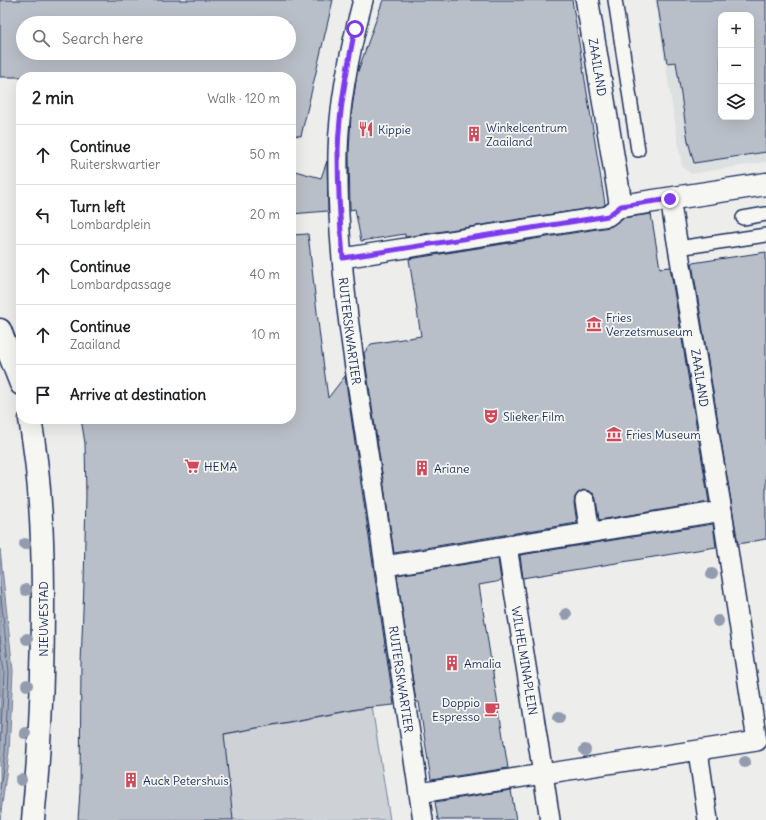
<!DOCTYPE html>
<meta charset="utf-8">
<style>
:root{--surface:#fff;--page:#f6f6f6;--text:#202124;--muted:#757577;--line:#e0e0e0}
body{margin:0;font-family:Delius,sans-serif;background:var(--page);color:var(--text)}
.controls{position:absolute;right:12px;top:12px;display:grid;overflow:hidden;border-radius:8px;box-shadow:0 4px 16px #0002}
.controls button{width:36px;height:36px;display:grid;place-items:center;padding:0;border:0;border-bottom:1px solid var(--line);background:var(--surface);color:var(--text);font:20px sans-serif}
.stop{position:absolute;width:12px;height:12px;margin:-9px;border:3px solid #7c3aed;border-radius:50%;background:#fff}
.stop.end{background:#7c3aed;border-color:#fff;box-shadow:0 1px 4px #0008}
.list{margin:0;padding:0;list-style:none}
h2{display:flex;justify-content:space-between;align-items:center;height:52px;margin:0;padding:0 16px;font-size:17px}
h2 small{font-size:13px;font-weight:400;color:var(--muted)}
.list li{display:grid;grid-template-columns:26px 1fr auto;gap:12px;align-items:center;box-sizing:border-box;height:60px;padding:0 16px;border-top:1px solid var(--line)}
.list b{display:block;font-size:15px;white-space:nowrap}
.list p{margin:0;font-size:13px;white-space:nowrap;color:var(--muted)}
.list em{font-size:13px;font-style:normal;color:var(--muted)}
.icon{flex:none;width:22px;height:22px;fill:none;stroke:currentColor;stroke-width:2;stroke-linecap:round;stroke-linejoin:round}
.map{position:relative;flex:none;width:766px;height:820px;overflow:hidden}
.search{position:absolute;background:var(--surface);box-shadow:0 4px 16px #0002;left:16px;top:16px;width:280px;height:44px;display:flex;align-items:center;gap:10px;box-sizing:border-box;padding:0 14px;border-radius:22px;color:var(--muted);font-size:15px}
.panel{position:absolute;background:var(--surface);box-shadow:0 4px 16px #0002;left:16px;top:72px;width:280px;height:352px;border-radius:16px}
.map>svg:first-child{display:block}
.built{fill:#dde0e1;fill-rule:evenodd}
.garden{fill:#ced2d7;stroke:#74809a}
.water{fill:#a5acbc;stroke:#6e7a96}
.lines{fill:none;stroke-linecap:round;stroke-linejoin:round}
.shore{stroke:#526184;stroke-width:1}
.building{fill:#b9bfc8;stroke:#1b2f5e;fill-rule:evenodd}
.service-casing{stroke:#1b2f5e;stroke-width:16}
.pedestrian-casing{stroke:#1b2f5e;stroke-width:22}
.minor-casing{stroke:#1b2f5e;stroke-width:25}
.service{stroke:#f6f6f2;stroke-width:13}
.pedestrian{stroke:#f6f6f2;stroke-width:19}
.minor{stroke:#f6f6f2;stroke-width:22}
.tree{fill:#929cae}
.route{stroke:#7c3aed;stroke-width:5}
.labels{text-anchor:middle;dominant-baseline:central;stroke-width:3.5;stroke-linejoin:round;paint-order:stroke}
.street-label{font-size:12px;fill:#1b2f5e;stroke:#f6f6f2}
.poi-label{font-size:12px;fill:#1b2f5e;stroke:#f6f6f2;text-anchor:start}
</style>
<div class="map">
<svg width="766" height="820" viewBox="0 0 766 820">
<rect width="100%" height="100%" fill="#edeeec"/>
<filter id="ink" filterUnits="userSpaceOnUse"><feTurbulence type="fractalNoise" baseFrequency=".025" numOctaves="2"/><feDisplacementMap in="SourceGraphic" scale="8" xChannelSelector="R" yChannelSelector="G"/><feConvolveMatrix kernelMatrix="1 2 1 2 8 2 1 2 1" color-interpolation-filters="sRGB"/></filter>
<g filter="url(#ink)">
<path class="built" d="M655,0H766V162L691,174L682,167ZM721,15H751V117H721Z"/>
<path class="garden" d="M372,707L390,820H233L177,743Z"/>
<path class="water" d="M0,549L13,671L9,752L0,820Z"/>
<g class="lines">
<path class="shore" d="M0,588L9,672L5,752L0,789
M0,637L4,672L0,748"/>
</g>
<path class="building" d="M0,0H333L301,136L291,135V77H0ZM23,23H289V53H23Z
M383,0H572L605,204L604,206L405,237V234L361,241L355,209L350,210L349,152L351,115L357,74Z
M657,0H766V152L694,163L688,141L676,62L667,63ZM721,15H751V117H721Z
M327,161L328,211L291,214V170L321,178Z
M651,214L660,268L670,267L709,502L599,520L596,499L594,494L589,491L583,490L578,493L575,497L574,503L577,523L394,553L364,353L371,344L421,336L409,259L610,227L623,218Z
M308,234L320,338L328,398L345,376L394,705L363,708L224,734L233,820H78L80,791L81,664L84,583L86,496L85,443L81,419H291V235Z
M766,252V539L738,544L692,263Z
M713,524L716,547L523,578L520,555Z
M498,559L501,581L479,585L508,768L431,780L419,702H416L397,575Z
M511,790L516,820H438L435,802Z"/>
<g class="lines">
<g class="service-casing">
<path id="service" d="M615,0L638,150
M743,218L766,214
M678,248L766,235"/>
</g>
<g class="pedestrian-casing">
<g id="pedestrian">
<path id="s1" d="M363,0C350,49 339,101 338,152C336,262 355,370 372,478C389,592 405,706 423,820"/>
<path d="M343,258L608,216L621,206"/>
<path d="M585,501L590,532"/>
<path id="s2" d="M507,546L543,774L757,741L722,511L670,199"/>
<path d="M385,566L722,511"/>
<path d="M698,751L708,820"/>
<path d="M419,793L543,774L550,820"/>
</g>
</g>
<g class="minor-casing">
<g id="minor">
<path id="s3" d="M587,0L621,206L766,184"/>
<path d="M0,330L21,384"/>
<path d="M30,419C41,481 43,543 43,606C43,677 40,749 33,820"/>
</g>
</g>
<use href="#service" class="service"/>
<use href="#pedestrian" class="pedestrian"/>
<use href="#minor" class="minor"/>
</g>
<g class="tree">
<circle cx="25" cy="544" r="6"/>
<circle cx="712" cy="574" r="6"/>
<circle cx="26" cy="590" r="6"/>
<circle cx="566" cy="614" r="6"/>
<circle cx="718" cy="621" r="6"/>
<circle cx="27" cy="639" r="6"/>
<circle cx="27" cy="685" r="6"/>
<circle cx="559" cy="717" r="6"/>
<circle cx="25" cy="733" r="6"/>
<circle cx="585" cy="750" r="6"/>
<circle cx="745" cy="762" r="6"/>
<circle cx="21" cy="780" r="6"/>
</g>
</g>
<g class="lines" filter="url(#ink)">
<path class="route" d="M355,29C347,69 339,110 338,151C338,187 340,223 343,258L608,216L621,206L670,199"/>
</g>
<defs>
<g id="restaurant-bare" transform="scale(1.2)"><path d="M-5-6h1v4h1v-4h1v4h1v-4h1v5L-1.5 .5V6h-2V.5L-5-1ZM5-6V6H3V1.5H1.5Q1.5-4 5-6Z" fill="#d1495b" stroke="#f6f6f2" stroke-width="2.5" paint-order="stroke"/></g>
<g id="building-bare" transform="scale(1.2)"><path d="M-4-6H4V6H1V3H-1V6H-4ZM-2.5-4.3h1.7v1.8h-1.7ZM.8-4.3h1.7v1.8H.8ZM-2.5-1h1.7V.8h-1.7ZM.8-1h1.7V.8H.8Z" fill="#d1495b" stroke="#f6f6f2" stroke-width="2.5" paint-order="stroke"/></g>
<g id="museum-bare" transform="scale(1.2)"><path d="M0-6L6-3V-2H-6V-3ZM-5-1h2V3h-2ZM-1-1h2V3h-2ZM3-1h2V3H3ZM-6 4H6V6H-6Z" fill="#d1495b" stroke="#f6f6f2" stroke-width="2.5" paint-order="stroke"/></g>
<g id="theatre-bare" transform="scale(1.2)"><path d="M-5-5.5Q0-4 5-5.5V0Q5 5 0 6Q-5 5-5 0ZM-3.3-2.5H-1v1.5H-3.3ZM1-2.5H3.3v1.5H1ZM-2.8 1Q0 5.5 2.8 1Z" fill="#d1495b" stroke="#f6f6f2" stroke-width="2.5" paint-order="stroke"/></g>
<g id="supermarket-bare" transform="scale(1.2)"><path d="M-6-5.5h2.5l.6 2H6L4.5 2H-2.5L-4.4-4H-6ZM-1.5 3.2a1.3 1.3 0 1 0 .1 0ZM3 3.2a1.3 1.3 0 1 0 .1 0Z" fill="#d1495b" stroke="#f6f6f2" stroke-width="2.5" paint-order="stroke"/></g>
<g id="cafe-bare" transform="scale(1.2)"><path d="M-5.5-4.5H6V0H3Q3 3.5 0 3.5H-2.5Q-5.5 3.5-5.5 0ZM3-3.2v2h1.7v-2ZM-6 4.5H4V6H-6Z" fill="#d1495b" stroke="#f6f6f2" stroke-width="2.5" paint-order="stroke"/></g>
</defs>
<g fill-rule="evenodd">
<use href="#restaurant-bare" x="366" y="129"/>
<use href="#building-bare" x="474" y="134"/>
<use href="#museum-bare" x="594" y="324"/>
<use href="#theatre-bare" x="491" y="416"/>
<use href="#museum-bare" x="614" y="434"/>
<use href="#supermarket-bare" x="192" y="466"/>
<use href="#building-bare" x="422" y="468"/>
<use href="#building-bare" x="452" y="663"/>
<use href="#cafe-bare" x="492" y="709"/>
<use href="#building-bare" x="131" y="780"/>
</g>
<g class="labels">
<g class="street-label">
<text stroke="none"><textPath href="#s3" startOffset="68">ZAAILAND</textPath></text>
<text stroke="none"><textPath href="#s1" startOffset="334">RUITERSKWARTIER</textPath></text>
<text transform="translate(700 378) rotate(81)">ZAAILAND</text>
<text transform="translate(43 619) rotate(-90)">NIEUWESTAD</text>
<text stroke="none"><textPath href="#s2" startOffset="116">WILHELMINAPLEIN</textPath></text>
<text stroke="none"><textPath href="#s1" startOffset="686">RUITERSKWARTIER</textPath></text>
</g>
<g class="poi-label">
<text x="486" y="127">Winkelcentrum<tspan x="486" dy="14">Zaailand</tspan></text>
<text x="378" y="129">Kippie</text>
<text x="606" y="317">Fries<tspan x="606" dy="14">Verzetsmuseum</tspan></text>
<text x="503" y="416">Slieker Film</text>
<text x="626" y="434">Fries Museum</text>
<text x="204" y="466">HEMA</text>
<text x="434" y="468">Ariane</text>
<text x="464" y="663">Amalia</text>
<text x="480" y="702" text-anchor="end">Doppio<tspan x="480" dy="14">Espresso</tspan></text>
<text x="143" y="780">Auck Petershuis</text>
</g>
</g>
</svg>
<div class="controls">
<button>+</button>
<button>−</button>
<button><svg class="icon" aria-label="layers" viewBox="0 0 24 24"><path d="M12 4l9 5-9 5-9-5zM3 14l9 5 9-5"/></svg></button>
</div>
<div class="stop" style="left:355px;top:29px"></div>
<div class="stop end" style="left:670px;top:199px"></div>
<div class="search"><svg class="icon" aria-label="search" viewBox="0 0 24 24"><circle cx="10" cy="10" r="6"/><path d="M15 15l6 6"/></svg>Search here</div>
<section class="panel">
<h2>2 min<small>Walk · 120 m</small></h2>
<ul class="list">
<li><svg class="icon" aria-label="ahead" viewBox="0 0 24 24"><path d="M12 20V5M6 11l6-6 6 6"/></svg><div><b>Continue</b><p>Ruiterskwartier</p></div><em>50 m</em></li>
<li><svg class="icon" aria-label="left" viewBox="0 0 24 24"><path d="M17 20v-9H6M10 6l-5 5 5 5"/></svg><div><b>Turn left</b><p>Lombardplein</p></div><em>20 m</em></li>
<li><svg class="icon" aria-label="ahead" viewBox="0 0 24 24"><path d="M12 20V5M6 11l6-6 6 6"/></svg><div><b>Continue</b><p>Lombardpassage</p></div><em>40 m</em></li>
<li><svg class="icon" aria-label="ahead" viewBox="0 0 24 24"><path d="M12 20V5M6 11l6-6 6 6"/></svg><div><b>Continue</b><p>Zaailand</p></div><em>10 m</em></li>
<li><svg class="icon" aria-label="arrive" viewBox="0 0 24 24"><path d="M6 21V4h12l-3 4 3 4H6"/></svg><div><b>Arrive at destination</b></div></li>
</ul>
</section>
</div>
